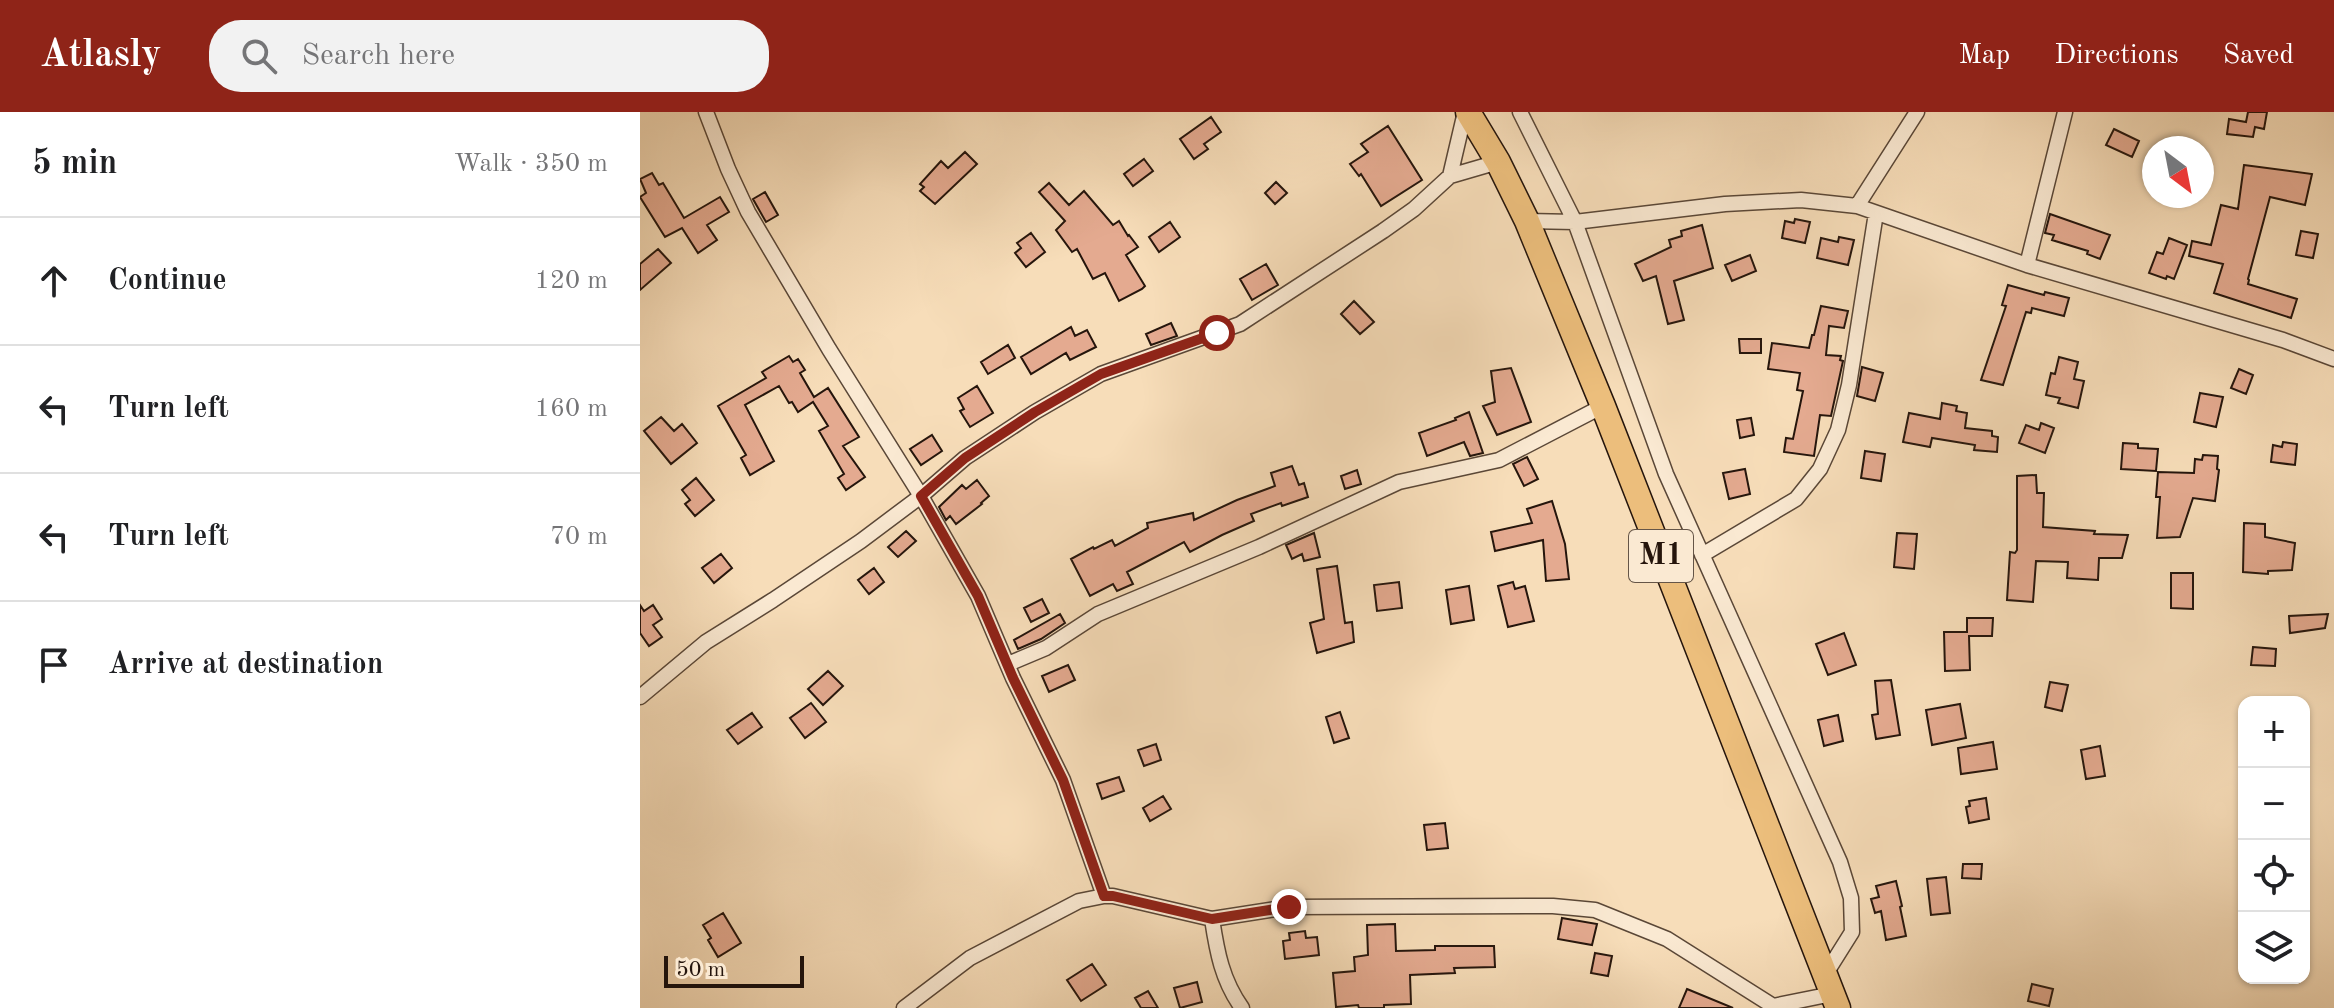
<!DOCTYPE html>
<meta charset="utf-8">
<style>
:root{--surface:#fff;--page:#f2f2f2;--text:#202124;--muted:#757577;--line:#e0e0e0;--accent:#8f2418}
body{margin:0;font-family:"Old Standard TT",serif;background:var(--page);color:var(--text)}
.controls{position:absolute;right:24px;bottom:24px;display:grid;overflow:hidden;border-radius:16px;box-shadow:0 2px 6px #0004}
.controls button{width:72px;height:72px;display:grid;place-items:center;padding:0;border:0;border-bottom:2px solid var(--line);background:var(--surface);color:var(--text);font:40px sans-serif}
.compass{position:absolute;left:1502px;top:24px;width:72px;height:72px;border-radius:50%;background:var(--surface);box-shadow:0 2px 6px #0004;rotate:148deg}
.scale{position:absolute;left:24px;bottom:20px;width:140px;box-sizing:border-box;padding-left:8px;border:4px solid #25150c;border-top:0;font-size:22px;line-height:28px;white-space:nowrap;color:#25150c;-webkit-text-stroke:6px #fae9d2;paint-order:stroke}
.stop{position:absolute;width:24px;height:24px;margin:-18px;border:6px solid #8f2418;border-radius:50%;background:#fff}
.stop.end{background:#8f2418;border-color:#fff;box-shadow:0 2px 8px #0008}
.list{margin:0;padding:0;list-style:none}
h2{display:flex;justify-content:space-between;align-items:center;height:104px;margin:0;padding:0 32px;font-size:34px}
h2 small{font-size:26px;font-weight:400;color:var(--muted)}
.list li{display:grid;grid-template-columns:52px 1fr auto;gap:24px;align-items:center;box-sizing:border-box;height:128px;padding:0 32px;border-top:2px solid var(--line)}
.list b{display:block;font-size:30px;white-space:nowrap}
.list em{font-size:26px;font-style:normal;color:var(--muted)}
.icon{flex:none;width:44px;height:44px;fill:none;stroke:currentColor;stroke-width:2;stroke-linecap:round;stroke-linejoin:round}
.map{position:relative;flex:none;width:1694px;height:896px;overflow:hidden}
header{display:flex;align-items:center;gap:48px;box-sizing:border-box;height:112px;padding:0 40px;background:var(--accent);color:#fff}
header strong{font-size:38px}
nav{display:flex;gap:44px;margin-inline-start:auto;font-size:28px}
.search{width:560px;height:72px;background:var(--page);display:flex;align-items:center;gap:20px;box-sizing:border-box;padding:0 28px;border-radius:32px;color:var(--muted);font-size:30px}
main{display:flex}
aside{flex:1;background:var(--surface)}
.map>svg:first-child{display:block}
.building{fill:#e4aa90;stroke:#25150c;stroke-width:2}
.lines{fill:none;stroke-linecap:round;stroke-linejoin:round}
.minor-casing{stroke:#5a4737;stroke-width:17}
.trunk-casing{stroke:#25150c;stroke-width:27}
.minor{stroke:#fae9d2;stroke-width:14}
.trunk{stroke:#ecbe7c;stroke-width:24}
.route{stroke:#8f2418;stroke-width:10}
.labels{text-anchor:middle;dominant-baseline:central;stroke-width:6;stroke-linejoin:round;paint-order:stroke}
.shield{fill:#fae9d2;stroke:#655547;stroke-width:2}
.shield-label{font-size:30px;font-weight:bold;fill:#25150c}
</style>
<header>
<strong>Atlasly</strong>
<div class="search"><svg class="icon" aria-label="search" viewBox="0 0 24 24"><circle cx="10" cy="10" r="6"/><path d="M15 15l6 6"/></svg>Search here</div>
<nav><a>Map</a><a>Directions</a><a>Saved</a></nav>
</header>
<main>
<aside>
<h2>5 min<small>Walk · 350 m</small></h2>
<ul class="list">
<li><svg class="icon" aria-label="ahead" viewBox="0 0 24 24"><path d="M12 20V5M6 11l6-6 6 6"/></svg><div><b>Continue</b></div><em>120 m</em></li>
<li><svg class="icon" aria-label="left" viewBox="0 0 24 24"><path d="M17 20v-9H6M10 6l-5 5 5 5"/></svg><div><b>Turn left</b></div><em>160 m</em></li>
<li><svg class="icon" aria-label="left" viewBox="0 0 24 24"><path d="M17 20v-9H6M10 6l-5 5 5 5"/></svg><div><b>Turn left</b></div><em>70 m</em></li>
<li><svg class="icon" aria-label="arrive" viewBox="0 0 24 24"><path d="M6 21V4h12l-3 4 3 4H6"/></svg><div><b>Arrive at destination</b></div></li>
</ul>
</aside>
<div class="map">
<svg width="1694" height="896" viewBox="0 0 1694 896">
<rect width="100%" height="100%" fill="#f7ddb9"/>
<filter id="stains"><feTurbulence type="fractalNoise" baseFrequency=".0025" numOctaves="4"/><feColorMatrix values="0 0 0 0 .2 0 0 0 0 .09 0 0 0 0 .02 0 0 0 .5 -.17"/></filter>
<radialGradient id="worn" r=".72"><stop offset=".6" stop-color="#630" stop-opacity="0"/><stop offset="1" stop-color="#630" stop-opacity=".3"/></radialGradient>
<path class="building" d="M1608,0H1627L1624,17L1615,15L1613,25L1587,22L1589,7L1606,10Z
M571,5L581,20L564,32L568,37L554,47L540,27Z
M748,14L782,68L741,94L721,62L719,64L710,52L728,40L721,32Z
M1474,17L1499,29L1492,45L1466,33Z
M325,40L337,52L295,92L280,79L284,75L280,72L301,49L308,56Z
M504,47L513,59L493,74L484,62Z
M1604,53L1672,62L1665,93L1630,85L1608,167L1609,168L1608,172L1657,187L1651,206L1574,181L1583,152L1549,144L1552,129L1571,133L1581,93L1598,97Z
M12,61L19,73L23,71L44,106L80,85L89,100L67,113L77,128L58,141L42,116L25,125L0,85L6,81L0,67Z
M636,70L647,81L635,92L625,81Z
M409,71L429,93L444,79L473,113L479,109L488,124L489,123L498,135L486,143L505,174L502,177L479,189L465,161L453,167L437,137L432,140L416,118L425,109L399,80Z
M125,80L138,103L126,110L113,87Z
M1410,102L1470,123L1460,147L1447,142L1448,139L1412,128L1414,123L1405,121Z
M1155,107L1170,110L1165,131L1142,126L1145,109L1154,111Z
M530,110L540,125L519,140L509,125Z
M1062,113L1073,156L1034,169L1044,208L1028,212L1016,164L1003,169L995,152L1031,135L1029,128L1042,124L1041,119Z
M1661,119L1678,122L1673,146L1656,143Z
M391,121L405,140L386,155L375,141L381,136L377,131Z
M1199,125L1214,128L1208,153L1177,146L1181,126L1198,130Z
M1529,126L1547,133L1534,167L1527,164L1526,167L1509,161L1517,140L1523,142Z
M18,137L31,151L0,178V152Z
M1110,143L1116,159L1092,169L1085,153Z
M626,152L638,173L612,188L600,167Z
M1368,173L1404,183L1405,180L1429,186L1424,204L1392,196L1391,201L1386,200L1363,273L1341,268L1366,194L1362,193Z
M714,189L734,210L720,222L701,202Z
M1181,194L1208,199L1204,216L1189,214L1186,243L1201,244L1200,248L1203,249L1191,304L1180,303L1174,344L1144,340L1146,326L1153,327L1163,279L1157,278L1160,261L1128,257L1132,231L1169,236L1172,223H1174Z
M531,211L537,224L511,233L506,222Z
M431,215L435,224L447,218L456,235L430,248L426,241L391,262L381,245Z
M1099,227H1121V241H1100Z
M368,233L375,246L348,262L341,250Z
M149,244L153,250L158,247L165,258L160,261L174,285L188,276L219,325L203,334L225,365L206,378L198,366L204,362L179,319L188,314L173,290L158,300L152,290L149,291L139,274L105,293L134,349L110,363L101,346L106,343L78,294L126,266L122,260Z
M1419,245L1438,250L1434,267L1444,269L1438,296L1418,291L1420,286L1406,283L1411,261L1415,262Z
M1222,255L1243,261L1235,289L1217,284Z
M871,256L891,310L857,323L843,294L855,290L851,259Z
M1599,257L1613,263L1606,282L1591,276Z
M337,274L353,301L330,315L320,299L324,297L318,286Z
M1560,281L1583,285L1576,315L1554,310Z
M1302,291L1317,294L1316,299L1327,301L1325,316L1352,319V324L1358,325L1357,340L1334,338L1335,333L1292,326L1290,335L1263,330L1269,301L1300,307Z
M829,300L843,341L830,344L824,330L787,344L779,321L816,308L815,306Z
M21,305L34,319L42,312L57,331L31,352L4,319Z
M1111,306L1114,323L1100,326L1097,308Z
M1401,311L1414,316L1405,341L1379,331L1386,313L1399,318Z
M292,323L302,339L281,353L270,337Z
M1643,330L1657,332L1655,353L1631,350L1633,333L1642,335Z
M1483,331L1498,332V336L1518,337L1516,359L1481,357Z
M1225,339L1245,342L1241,369L1221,366Z
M1563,343L1578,344L1577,357L1579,358L1575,389L1553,386L1540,425L1517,426L1520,385H1516L1518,360L1554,361L1555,347L1562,348Z
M887,345L898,367L884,374L873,352Z
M652,354L659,373L664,371L668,385L642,394L641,391L611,402L614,409L582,423L550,440L544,430L487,460L493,472L477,479L473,472L450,484L431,447L453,435L454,437L472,428L475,434L508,416L507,411L553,401L554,408L597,388L635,374L631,361Z
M1105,357L1110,382L1089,387L1083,361Z
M717,358L721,372L705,377L701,364Z
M1396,363L1397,381H1404L1403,415L1455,419L1454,422L1488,423L1482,446H1459L1458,468L1427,466L1428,450L1396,449L1393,490L1367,488L1370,440L1375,441L1377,438V364Z
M56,366L74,388L55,404L45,392L50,388L42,378Z
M337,368L349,384L341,391L342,392L316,412L310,404L306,408L299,395L322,373L326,377Z
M912,389L925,432L929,467L906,469L903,428L855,439L851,420L892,411L887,397Z
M1604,411L1625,412V425L1655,431L1652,458L1628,459V462L1603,460Z
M266,419L276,429L258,445L248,435Z
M674,421L680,445L664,449L662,442L652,447L646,433Z
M1257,421L1277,422L1274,457L1254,455Z
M81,442L92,456L74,471L62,456Z
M697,454L705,511L712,510L714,530L677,541L670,511L684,507L677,457Z
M234,456L244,470L229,482L218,468Z
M1531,461H1553V497L1531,496Z
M759,470L762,496L737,499L734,473Z
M873,470L875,477L885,474L894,509L868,515L858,474Z
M829,474L834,508L811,512L806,478Z
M402,487L409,501L391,510L384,496Z
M0,493L4,499L13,493L22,507L13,513L22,525L9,534L0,521Z
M420,502L425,511L401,527L378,537L374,528Z
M1688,502L1685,516L1650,521L1649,504Z
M1327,506H1353L1352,524H1329L1330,558L1305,559L1304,520H1327Z
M1204,521L1216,553L1188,563L1176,532Z
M1613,535L1636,537L1635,554L1611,553Z
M428,553L435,568L409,580L402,564Z
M188,559L203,574L183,593L168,577Z
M1251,568L1260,623L1236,627L1232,603L1238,602L1235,569Z
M1410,570L1428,573L1422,599L1405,595Z
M171,591L186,610L165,626L150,606Z
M1320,592L1326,626L1292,633L1286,598Z
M700,600L709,626L694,631L686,605Z
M112,601L122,615L98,632L87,618Z
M1198,603L1203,629L1184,634L1178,608Z
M1353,630L1357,657L1321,662L1318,636Z
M516,632L521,648L504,654L498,638Z
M1460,634L1465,664L1446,667L1441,638Z
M479,665L484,679L462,687L457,672Z
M523,684L531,697L510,709L503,696Z
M1346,686L1349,707L1329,711L1326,695L1330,694L1329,689Z
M805,711L808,736L787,738L784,713Z
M1323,752H1342L1341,767L1322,766Z
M1306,765L1310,801L1291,803L1287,767Z
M1256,769L1262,794L1260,795L1266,824L1246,828L1241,799L1235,801L1231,787L1239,785L1236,774Z
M83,801L101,831L78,845L68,828L71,826L63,813Z
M922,806L957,812L952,833L918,827Z
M755,812L756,839L795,838V834H854L855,855L814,856L815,861L770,863L771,892L744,893V896H719L718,893L696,895L693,861L715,859L714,845L728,843L727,813Z
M665,819L666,826L677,825L679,843L645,847L643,829L650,828L649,821Z
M955,841L972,844L968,864L951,861Z
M452,852L466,873L441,889L427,868Z
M557,870L562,890L540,896L534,876Z
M1392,872L1413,877L1409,894L1388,889Z
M1047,877L1093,896H1039Z
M508,879L518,896H501L495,886Z"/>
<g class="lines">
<g class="minor-casing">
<path id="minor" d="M66,0L88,57L108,100L189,237L281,384L338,484L373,566L423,668L464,784
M880,0L935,110L1026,362L1200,750L1211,786L1212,820L1185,863
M810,64L825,0
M1217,94L1277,0
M887,109L935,110L1085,92L1161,88L1217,94L1387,153L1643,228L1694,247
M1387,153L1425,0
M1062,443L1156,387L1180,357L1198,318L1209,273L1236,101
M368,552L406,536L458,502L619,435L759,370L859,348L963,294
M0,585L66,530L133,488L221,429L281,384L325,346L395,300L461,262L600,212L743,119L774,97L810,64L858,50
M572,807C577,840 582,868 602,896
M264,896L330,846L439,789L464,784H473L572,807L649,795L913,794L955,798L1027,827L1133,894L1192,882"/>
</g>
<g class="trunk-casing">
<path id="trunk" d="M828,0L858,50L887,109L963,294L1198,896"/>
</g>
<use href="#minor" class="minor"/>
<use href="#trunk" class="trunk"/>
</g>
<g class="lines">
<path class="route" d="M577,221L461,262L395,300L325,346L281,384L338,484L373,566L423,668L464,784H473L572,807L649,795"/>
</g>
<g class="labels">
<rect class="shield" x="989" y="418" width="64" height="52" rx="6"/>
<g class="shield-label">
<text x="1021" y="444">M1</text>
</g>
</g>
<rect width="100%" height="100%" filter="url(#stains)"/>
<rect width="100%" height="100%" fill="url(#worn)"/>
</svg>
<div class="controls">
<button>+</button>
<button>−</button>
<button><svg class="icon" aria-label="locate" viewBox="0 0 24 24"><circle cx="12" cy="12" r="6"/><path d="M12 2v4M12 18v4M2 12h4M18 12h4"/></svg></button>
<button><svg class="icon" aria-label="layers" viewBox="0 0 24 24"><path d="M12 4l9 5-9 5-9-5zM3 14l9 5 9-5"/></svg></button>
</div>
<svg class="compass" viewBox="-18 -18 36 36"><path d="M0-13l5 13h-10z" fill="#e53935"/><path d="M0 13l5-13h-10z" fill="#757577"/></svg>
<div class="scale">50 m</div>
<div class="stop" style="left:577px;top:221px"></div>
<div class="stop end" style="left:649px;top:795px"></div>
</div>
</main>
